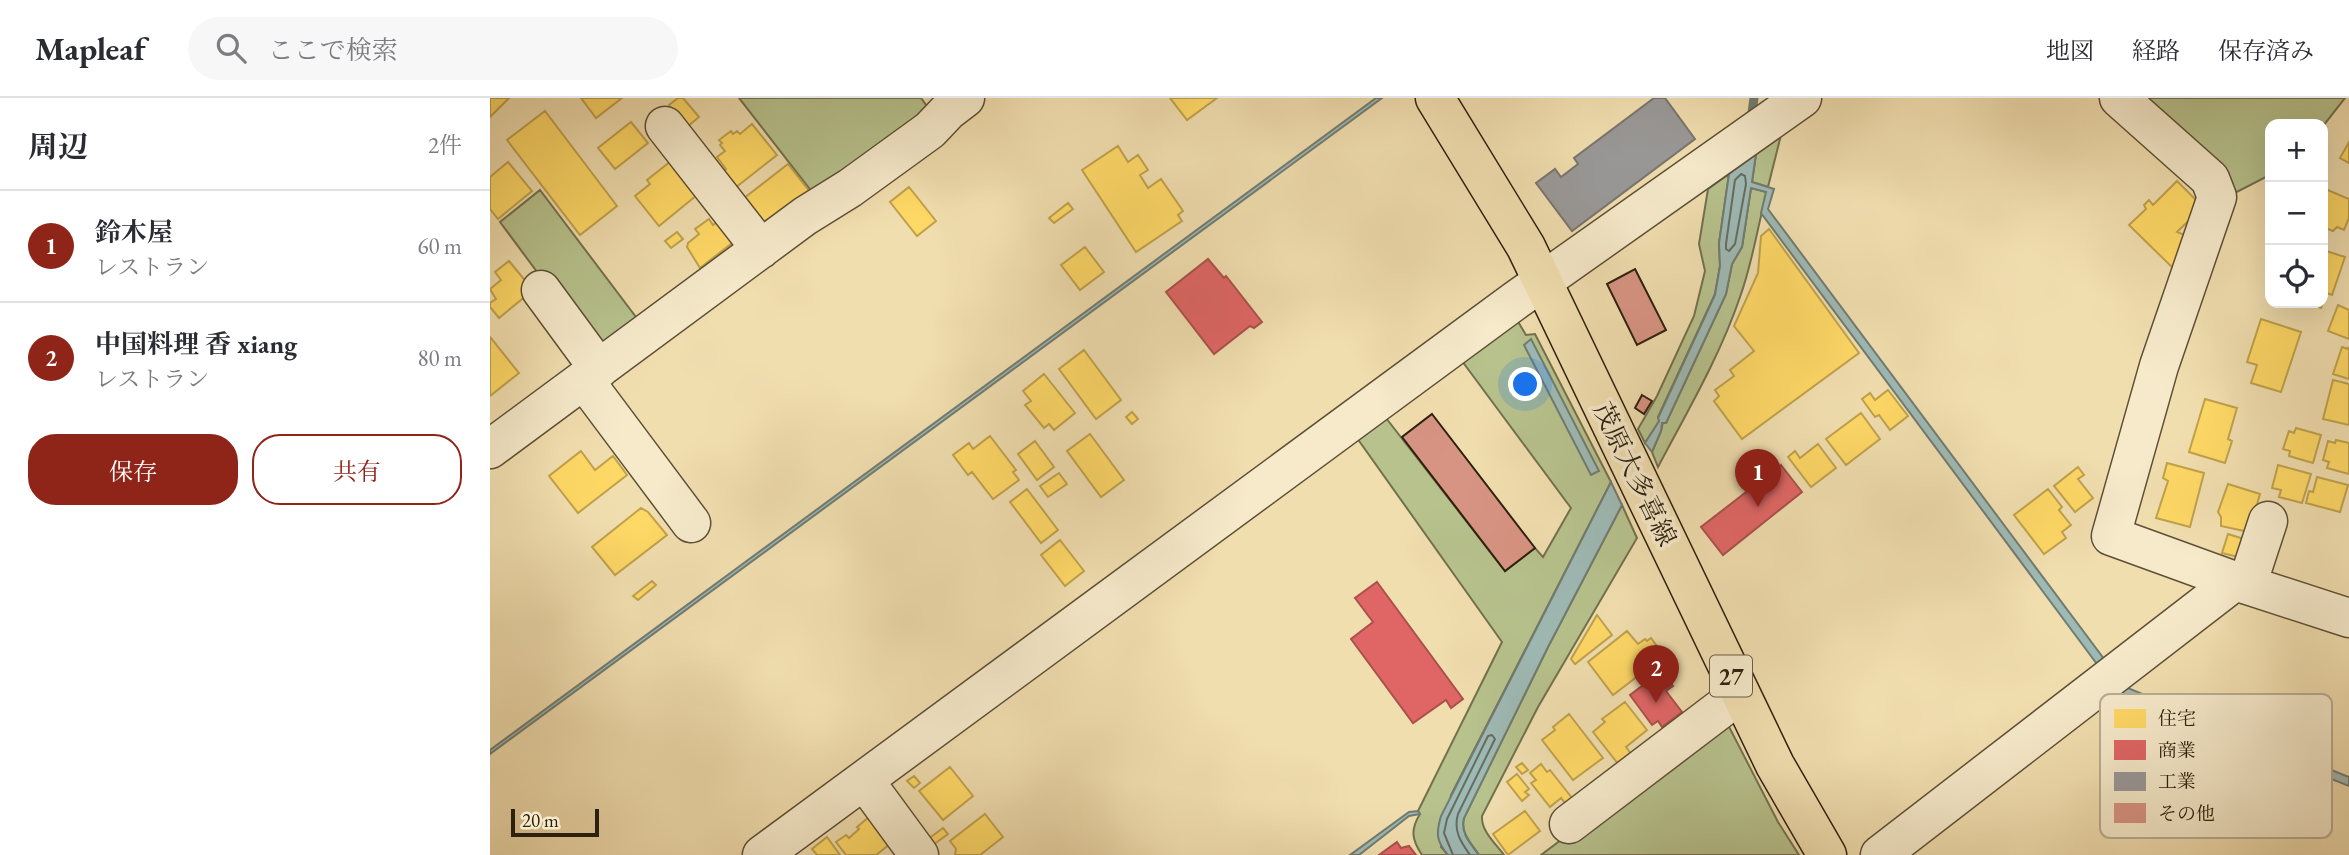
<!DOCTYPE html>
<html lang="ja">
<meta charset="utf-8">
<style>
:root{--surface:#fff;--page:#f7f7f7;--text:#2b2b33;--muted:#7c7c81;--line:#e1e1e2;--accent:#8f2418}
body{margin:0;font-family:"EB Garamond","Noto Serif JP",serif;background:var(--page);color:var(--text)}
.controls{position:absolute;right:21px;top:21px;display:grid;overflow:hidden;border-radius:14px;box-shadow:0 7px 28px #0002}
.controls button{width:63px;height:63px;display:grid;place-items:center;padding:0;border:0;border-bottom:2px solid var(--line);background:var(--surface);color:var(--text);font:35px sans-serif}
.scale{position:absolute;left:21px;bottom:18px;width:88px;box-sizing:border-box;padding-left:7px;border:4px solid #2d200e;border-top:0;font-size:19px;line-height:24px;white-space:nowrap;color:#2d200e;-webkit-text-stroke:5px #f6eacb;paint-order:stroke}
.you{position:absolute;left:1036px;top:287px;width:24px;height:24px;margin:-18px;border:5px solid #fff;border-radius:50%;background:#1a73e8;box-shadow:0 0 0 10px #1a73e833}
.badge{display:grid;place-items:center;width:46px;height:46px;border-radius:50%;background:var(--accent);color:#fff;font-size:23px;font-weight:700}
.pin{position:absolute;translate:-50% -58px;filter:drop-shadow(0 2px 4px #0008)}
.pin::after{content:'';position:absolute;top:37px;width:24px;height:21px;background:inherit;clip-path:polygon(0 0,100% 0,50% 100%)}
.list{margin:0;padding:0;list-style:none}
h2{display:flex;justify-content:space-between;align-items:center;height:91px;margin:0;padding:0 28px;font-size:30px}
h2 small{font-size:23px;font-weight:400;color:var(--muted)}
.list li{display:grid;grid-template-columns:46px 1fr auto;gap:21px;align-items:center;box-sizing:border-box;height:112px;padding:0 28px;border-top:2px solid var(--line)}
.list b{display:block;font-size:26px;white-space:nowrap}
.list p{margin:0;font-size:23px;white-space:nowrap;color:var(--muted)}
.list em{font-size:23px;font-style:normal;color:var(--muted)}
.actions{display:flex;gap:14px;padding:21px 28px}
.actions a{flex:1;padding:16px 0;border:2px solid var(--accent);border-radius:28px;text-align:center;font-size:24px;color:var(--accent)}
.actions .main{background:var(--accent);color:#fff}
.icon{flex:none;width:38px;height:38px;fill:none;stroke:currentColor;stroke-width:2;stroke-linecap:round;stroke-linejoin:round}
.map{position:relative;flex:none;width:1859px;height:757px;overflow:hidden}
header{display:flex;align-items:center;gap:42px;box-sizing:border-box;height:98px;padding:0 35px;background:var(--surface);border-bottom:2px solid var(--line)}
header strong{font-size:33px}
nav{display:flex;gap:38px;margin-inline-start:auto;font-size:24px}
.search{width:490px;height:63px;background:var(--page);display:flex;align-items:center;gap:18px;box-sizing:border-box;padding:0 24px;border-radius:38px;color:var(--muted);font-size:26px}
main{display:flex}
aside{flex:1;background:var(--surface)}
.map>svg:first-child{display:block}
.green{fill:#b7c28d;stroke:#72714e;stroke-width:2}
.water{fill:#9ebab5;stroke:#717c72;stroke-width:2}
.homes{fill:#ffd966;stroke:#c0a24c;stroke-width:2}
.shops{fill:#e06666;stroke:#aa514c;stroke-width:2}
.industry{fill:#999;stroke:#79756f;stroke-width:2}
.lines{fill:none;stroke-linecap:round;stroke-linejoin:round}
.shore{stroke:#666d62;stroke-width:2}
.stream{stroke:#717c72;stroke-width:9}
.building{fill:#d89483;stroke:#2d200e;stroke-width:2}
.minor-casing{stroke:#5e5036;stroke-width:41}
.major-casing{stroke:#2d200e;stroke-width:41}
.minor{stroke:#f6eacb;stroke-width:38}
.major{stroke:#f1deaf;stroke-width:38}
.labels{text-anchor:middle;dominant-baseline:central;stroke-width:7;stroke-linejoin:round;paint-order:stroke}
.shield{fill:#f6eacb;stroke:#695d47;stroke-width:2}
.shield-label{font-size:24px;font-weight:bold;fill:#2d200e}
.street-label{font-size:26px;fill:#2d200e;stroke:#f6eacb}
.key{fill:#f6eacb;stroke:#baad92;stroke-width:2}
.key-label{font-size:19px;fill:#2d200e}
</style>
<header>
<strong>Mapleaf</strong>
<div class="search"><svg class="icon" aria-label="search" viewBox="0 0 24 24"><circle cx="10" cy="10" r="6"/><path d="M15 15l6 6"/></svg>ここで検索</div>
<nav><a>地図</a><a>経路</a><a>保存済み</a></nav>
</header>
<main>
<aside>
<h2>周辺<small>2件</small></h2>
<ul class="list">
<li><span class="badge">1</span><div><b>鈴木屋</b><p>レストラン</p></div><em>60 m</em></li>
<li><span class="badge">2</span><div><b>中国料理 香 xiang</b><p>レストラン</p></div><em>80 m</em></li>
</ul>
<div class="actions"><a class="main">保存</a><a>共有</a></div>
</aside>
<div class="map">
<svg width="1859" height="757" viewBox="0 0 1859 757">
<rect width="100%" height="100%" fill="#f1deaf"/>
<filter id="stains"><feTurbulence type="fractalNoise" baseFrequency=".00286" numOctaves="4"/><feColorMatrix values="0 0 0 0 .2 0 0 0 0 .09 0 0 0 0 .02 0 0 0 .5 -.17"/></filter>
<radialGradient id="worn" r=".72"><stop offset=".6" stop-color="#630" stop-opacity="0"/><stop offset="1" stop-color="#630" stop-opacity=".3"/></radialGradient>
<path class="green" d="M249,0H431L439,11L326,99Z
M1642,0H1855L1833,28V26H1780V77L1737,99Z
M1291,37L1278,89L1262,84L1266,56Z
M1239,76L1229,145L1230,168L1225,196L1168,319L1170,323L1155,345L1148,331L1167,298L1204,218L1215,173L1209,146L1218,91Z
M1261,90L1277,94C1267,130 1263,163 1250,199C1230,258 1197,314 1168,369L1162,354L1171,333L1173,324L1176,325L1236,196L1242,166L1252,149Z
M50,92L149,223L110,252L56,186L10,124Z
M1027,222L1036,237L1045,236L1121,384L961,697L951,749L958,757H932C922,742 920,732 930,716L928,713L1012,544L867,340L896,320L1015,473L1045,450L1053,459L1081,410L972,263Z
M1132,407L1147,440L1048,609L992,718C991,733 1005,745 1014,757H989C981,745 970,735 974,720L1058,549Z
M1234,619L1288,724L1309,757H1051Z"/>
<path class="water" d="M886,0H892L0,656V652Z
M1266,56L1262,84L1284,91L1278,111L1635,589L1859,679V688L1630,597L1271,115L1276,94L1261,90L1252,149L1242,166L1236,196L1176,325H1172L1171,333L1162,354L1155,345L1169,323L1168,320L1225,197L1230,168L1229,145L1239,76Z
M1041,241L1109,373L1101,377L1034,247Z
M1121,384L1132,407L1058,549L974,720C970,735 980,745 989,757H958C946,743 946,735 951,718Z
M928,713L930,716L919,718L869,757H860L919,714Z"/>
<path class="homes" d="M0,0H19L0,19Z
M91,0H132L106,20Z
M188,0H193L209,19L197,29L179,7Z
M680,0H727L697,22Z
M55,13L127,108L90,137L17,42Z
M141,24L158,45L125,71L108,50Z
M262,26L287,57L245,90L228,78L236,71L227,59L235,53L230,47L232,45L229,42L241,33L243,36L247,33L250,36Z
M1859,44V65L1850,60Z
M628,48L638,64L648,57L658,72L650,77L658,90L671,81L693,113L688,117L692,123L646,154L592,72Z
M186,59L207,97L169,128L145,98L160,86L157,82Z
M18,64L42,93L8,121L0,111V79Z
M298,66L320,94L279,125L277,122L271,126L249,104Z
M1687,83L1713,109L1687,134L1702,140L1689,176L1639,127L1656,111L1654,107L1659,102L1663,107Z
M419,89L446,123L427,138L400,104Z
M1833,90L1859,101V120L1854,132L1847,129L1843,133L1833,129Z
M578,105L583,111L564,125L559,120Z
M219,121L223,127L230,122L246,142L210,170L197,149L198,145L209,136L205,131Z
M1279,131L1369,255L1252,341L1224,303L1229,298L1225,292L1244,278L1240,272L1264,253L1244,228L1268,175L1271,138Z
M187,134L193,141L181,150L175,143Z
M595,149L614,174L590,192L571,167Z
M1833,152L1855,159L1842,197L1837,195L1831,210L1814,205H1833Z
M19,163L43,192L9,220L0,209V205L6,201L0,191L11,182L5,174Z
M1848,207L1859,212V241L1838,233Z
M1771,221L1811,234L1791,294L1761,285L1767,267L1757,264Z
M0,239L29,275L0,298Z
M1852,249L1858,251L1859,249V281L1843,276Z
M594,252L631,302L606,321L569,271Z
M554,276L585,315L564,332L559,326L554,330L535,307L541,303L533,293Z
M1843,282L1859,286V327L1833,321Z
M1398,292L1418,318L1400,332L1389,317L1385,319L1372,301L1380,295L1385,302Z
M1715,301L1747,310L1738,341L1742,343L1735,365L1699,354Z
M642,314L648,321L642,326L636,319Z
M1371,315L1390,341L1356,367L1336,341Z
M1806,330L1831,337L1823,365L1799,358L1800,353L1793,351L1799,333L1804,335Z
M600,336L634,382L611,399L577,353Z
M500,338L526,372L523,374L529,382L503,401L482,374L478,377L463,357L479,345L483,351Z
M1846,342L1859,345V376L1837,370L1839,364L1833,362L1838,343L1845,345Z
M545,343L564,369L547,382L528,356Z
M1328,346L1346,370L1321,389L1298,359L1305,353L1310,360Z
M91,353L105,372L123,358L137,377L88,415L59,378Z
M1677,365L1714,375L1700,429L1666,420L1678,383L1673,380Z
M1788,367L1821,376L1812,405L1789,399L1791,392L1782,390Z
M1588,369L1594,377L1588,381L1603,400L1585,414L1564,388Z
M569,375L577,386L558,399L550,388Z
M1827,379L1858,387L1850,414L1816,405L1819,393L1823,394Z
M1738,386L1770,396L1759,434L1731,428V419L1728,414Z
M537,391L568,432L551,445L520,404Z
M1558,391L1572,409L1569,412L1581,427L1572,434L1576,440L1554,456L1524,417Z
M151,410L158,414L177,437L125,477L102,449Z
M1738,436L1757,442L1752,460L1732,455Z
M570,442L594,473L575,488L551,457Z
M162,483L166,487L148,502L143,498Z
M1107,517L1122,537L1085,566L1081,561Z
M1137,533L1148,546L1155,541L1157,543L1161,540L1174,558L1123,597L1098,564Z
M1135,604L1157,632L1136,649L1142,657L1129,667L1103,634L1115,624L1112,621Z
M1079,616L1113,660L1083,682L1052,642L1065,632L1063,629Z
M1032,665L1038,672L1032,676L1026,669Z
M1051,666L1057,674L1060,672L1082,700L1075,705L1071,700L1060,709L1041,685L1046,682L1040,675Z
M460,669L483,698L453,722L429,693Z
M1027,676L1039,691L1035,694L1039,697L1032,703L1017,684Z
M424,678L430,685L424,690L417,683Z
M1035,713L1050,733L1018,757L1003,736Z
M495,716L513,739L490,757H465L466,751L460,743Z
M379,719L400,746L386,757H356L346,744L356,737L359,740L369,731L367,729Z
M453,730L458,736L443,747L438,741Z
M337,739L350,757H327L322,751Z"/>
<path class="shops" d="M718,161L734,180L736,178L772,224L764,230L760,228L724,256L676,194Z
M1291,367L1312,394L1233,457L1211,429Z
M887,484L973,601L961,610L956,602L923,625L861,541L883,524L865,500Z
M1164,579L1170,587L1178,581L1183,588L1176,593L1192,614L1172,629L1168,623L1162,627L1140,597Z
M907,744L911,750L919,748L926,757H889Z"/>
<path class="industry" d="M1164,0H1175L1205,41L1082,133L1046,85L1065,71L1071,79L1088,66L1084,60Z"/>
<g class="lines">
<path class="shore" d="M1251,76L1255,78L1256,86L1245,146L1239,153L1236,151V146L1245,82Z
M963,757L954,735L957,721L998,638L1002,637L1005,641L968,716C963,733 971,744 980,757"/>
<path class="stream" d="M1261,22L1264,0"/>
</g>
<path class="building" d="M1145,171L1176,232L1147,247L1117,186Z
M1152,297L1162,303L1154,316L1145,310Z
M942,316L1045,450L1015,473L912,339Z"/>
<g class="lines">
<g class="minor-casing">
<path id="minor" d="M1629,0L1720,81L1727,99L1669,268L1621,438L1745,483L1859,520
M175,28L271,151
M51,192L109,271
M94,282L201,425
M0,351L315,118L360,90L440,32L458,13L475,0
M1757,487L1778,423
M374,682L429,757
M1079,726L1250,596
M272,757L1026,202L1312,0
M1390,757L1745,483"/>
</g>
<g class="major-casing">
<path id="major" d="M945,0L1036,149L1285,667L1337,757"/>
</g>
<use href="#minor" class="minor"/>
<use href="#major" class="major"/>
</g>
<g class="labels">
<rect class="shield" x="1220" y="557.5" width="42" height="41" rx="5"/>
<g class="shield-label">
<text x="1241" y="578">27</text>
</g>
<g class="street-label">
<text transform="translate(1145 376) rotate(64)">茂原大多喜線</text>
</g>
</g>
<rect x="1610" y="596" width="232" height="144" rx="10" class="key"/>
<rect x="1624" y="611" width="32" height="19" fill="#ffd966"/>
<rect x="1624" y="642" width="32" height="20" fill="#e06666"/>
<rect x="1624" y="674" width="32" height="19" fill="#999"/>
<rect x="1624" y="705" width="32" height="20" fill="#d89483"/>
<g class="key-label">
<text x="1668" y="627">住宅</text>
<text x="1668" y="659">商業</text>
<text x="1668" y="690">工業</text>
<text x="1668" y="722">その他</text>
</g>
<rect width="100%" height="100%" filter="url(#stains)"/>
<rect width="100%" height="100%" fill="url(#worn)"/>
</svg>
<div class="controls">
<button>+</button>
<button>−</button>
<button><svg class="icon" aria-label="locate" viewBox="0 0 24 24"><circle cx="12" cy="12" r="6"/><path d="M12 2v4M12 18v4M2 12h4M18 12h4"/></svg></button>
</div>
<div class="scale">20 m</div>
<div class="you"></div>
<div class="pin badge" style="left:1268px;top:409px">1</div>
<div class="pin badge" style="left:1166px;top:605px">2</div>
</div>
</main>
